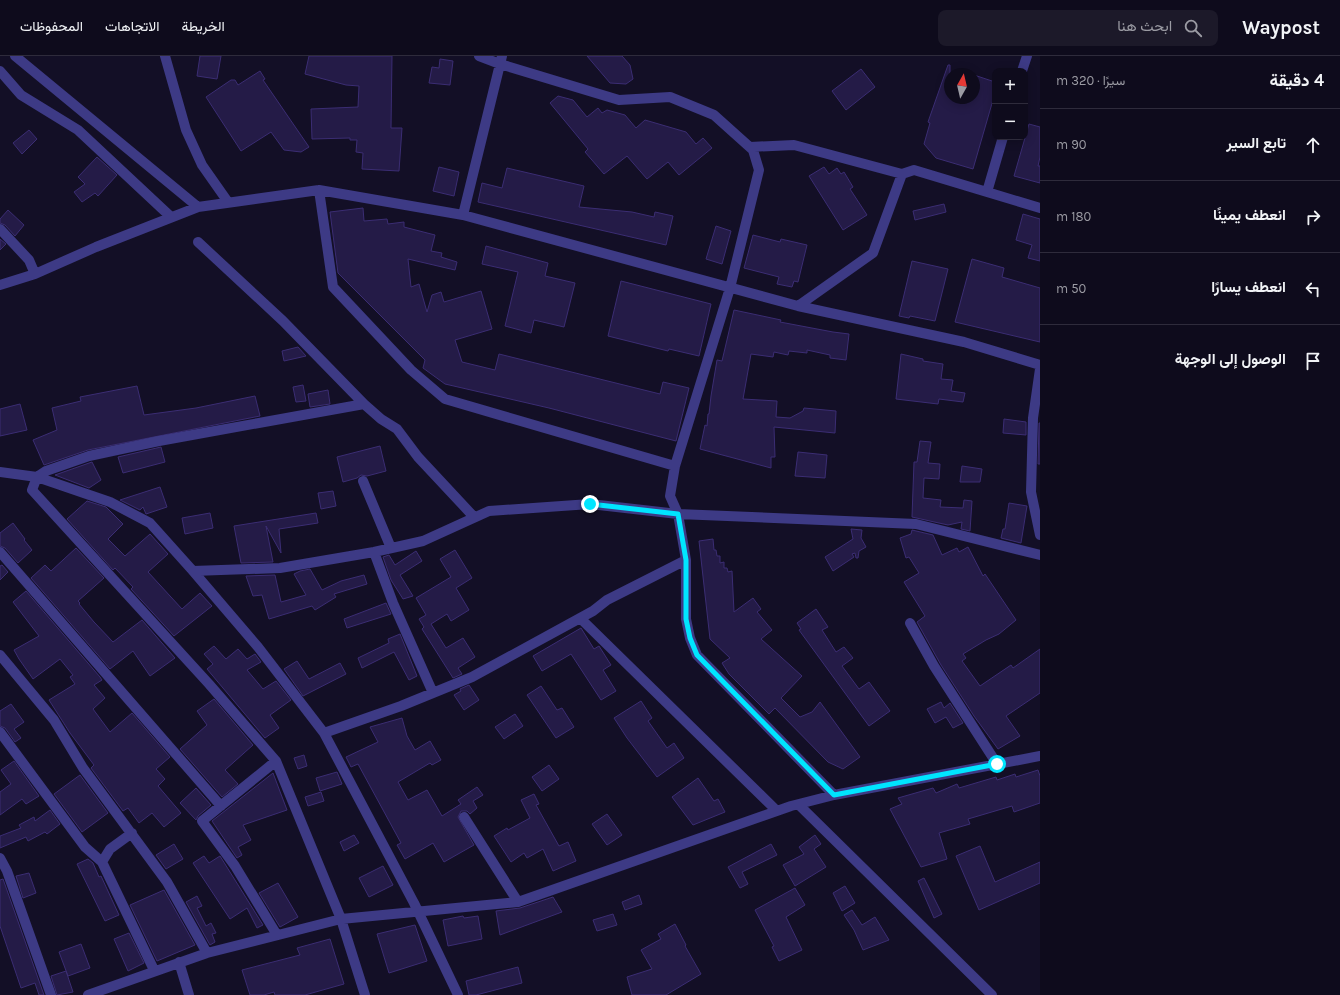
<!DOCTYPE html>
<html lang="ar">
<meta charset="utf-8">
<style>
:root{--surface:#0e0b1c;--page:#1c1929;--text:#f1f3f6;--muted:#9b9ba3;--line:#2e2b3b}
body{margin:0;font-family:Karla,Vazirmatn,sans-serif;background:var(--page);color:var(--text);direction:rtl}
.controls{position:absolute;right:12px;top:12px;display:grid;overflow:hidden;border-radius:8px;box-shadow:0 2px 10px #0003}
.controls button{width:36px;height:36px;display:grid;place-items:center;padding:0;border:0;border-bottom:1px solid var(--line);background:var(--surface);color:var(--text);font:20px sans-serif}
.compass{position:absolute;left:944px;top:12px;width:36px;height:36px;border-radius:50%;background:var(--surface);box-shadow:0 2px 10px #0003;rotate:8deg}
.stop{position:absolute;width:12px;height:12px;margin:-9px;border:3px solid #00e5ff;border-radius:50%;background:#fff}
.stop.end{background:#00e5ff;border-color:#fff;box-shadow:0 1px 4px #0008}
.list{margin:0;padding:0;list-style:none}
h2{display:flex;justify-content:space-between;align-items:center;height:52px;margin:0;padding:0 16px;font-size:17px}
h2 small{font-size:13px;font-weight:400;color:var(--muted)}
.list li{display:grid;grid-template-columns:26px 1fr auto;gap:12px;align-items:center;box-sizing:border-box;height:72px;padding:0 16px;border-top:1px solid var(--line)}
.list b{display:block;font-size:15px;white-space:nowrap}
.list em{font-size:13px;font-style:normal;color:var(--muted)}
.icon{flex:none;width:22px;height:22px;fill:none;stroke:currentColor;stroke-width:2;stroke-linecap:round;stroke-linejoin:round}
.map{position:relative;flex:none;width:1040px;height:939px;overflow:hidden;direction:ltr}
header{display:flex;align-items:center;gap:24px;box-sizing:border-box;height:56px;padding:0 20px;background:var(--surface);border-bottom:1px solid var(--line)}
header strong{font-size:19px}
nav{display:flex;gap:22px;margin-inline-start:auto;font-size:14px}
.search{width:280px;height:36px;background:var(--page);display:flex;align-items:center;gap:10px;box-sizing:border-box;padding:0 14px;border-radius:8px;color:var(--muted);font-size:15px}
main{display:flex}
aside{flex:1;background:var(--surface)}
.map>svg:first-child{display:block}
.building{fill:#241b47;stroke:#3b2d73}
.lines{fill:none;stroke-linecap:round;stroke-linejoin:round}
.minor{stroke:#3d3a85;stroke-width:10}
.route{stroke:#00e5ff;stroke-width:5}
</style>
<header>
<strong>Waypost</strong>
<div class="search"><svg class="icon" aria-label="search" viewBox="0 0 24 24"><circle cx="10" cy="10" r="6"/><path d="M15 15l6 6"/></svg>ابحث هنا</div>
<nav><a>الخريطة</a><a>الاتجاهات</a><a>المحفوظات</a></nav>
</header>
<main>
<aside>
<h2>4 دقيقة<small>سيرًا · 320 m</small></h2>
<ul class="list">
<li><svg class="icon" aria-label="ahead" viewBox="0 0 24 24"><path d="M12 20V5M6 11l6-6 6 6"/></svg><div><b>تابع السير</b></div><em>90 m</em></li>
<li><svg class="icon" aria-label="right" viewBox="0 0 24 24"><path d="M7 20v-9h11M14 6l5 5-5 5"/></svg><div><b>انعطف يمينًا</b></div><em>180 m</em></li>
<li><svg class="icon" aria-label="left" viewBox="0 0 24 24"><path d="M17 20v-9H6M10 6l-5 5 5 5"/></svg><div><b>انعطف يسارًا</b></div><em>50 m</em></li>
<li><svg class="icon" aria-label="arrive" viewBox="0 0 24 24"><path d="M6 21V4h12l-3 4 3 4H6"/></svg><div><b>الوصول إلى الوجهة</b></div></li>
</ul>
</aside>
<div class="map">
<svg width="1040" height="939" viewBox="0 0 1040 939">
<rect width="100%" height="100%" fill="#130f26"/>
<path class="building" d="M200,0H221L217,23L197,20Z
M309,0H392L391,72H402L399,115L362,113L363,97L356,96L357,84H350V82L312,83L311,53L358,51L359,30L346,29L305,18Z
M587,0H622L630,9L633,23L626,28L610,27Z
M440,3L453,5L450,29L429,27L432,11L439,12Z
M948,9H950V42H974V19L995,26V37L973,113L936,102L924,88L930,67L928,66Z
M861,13L875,31L846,54L832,35Z
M260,15L265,23L263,24L309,91L301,96L284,94L271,76L241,95L206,41L231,24H235L238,29Z
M558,40L573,44L587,61L598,52L602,57L607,54L625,59L636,72L645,64L686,76L696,88L703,82L712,92L679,119L668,106L647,123L627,100L604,118L585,96L588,93L550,47Z
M1029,68L1040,71V101L1038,110H1040V127L1014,120Z
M29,74L37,83L22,98L13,87Z
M97,101L117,119L98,140L95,137L82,146L74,136L85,128L78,121Z
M439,111L459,116L454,140L433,135Z
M824,111L829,118L837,112L841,118L844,116L853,131L850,133L867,159L843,174L809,120Z
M507,112L584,130L579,151L632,156L654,161L655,156L673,160L666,189L478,146L482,127L502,132Z
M944,148L946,156L915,164L913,155Z
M363,152L364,165L387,163L388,168L404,166V171L435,179L431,195L442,197L441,201L457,206L455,214L408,203L411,231L419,228L427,256L432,239L441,236L444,246L481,235L492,273L455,284L462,306L495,314L499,298L660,338L663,326L689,332L676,385L549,352L445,328L423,312L425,304L338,217L330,156Z
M8,154L24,169L15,180L5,169L0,167V163Z
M1023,158L1040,163V205L1028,202L1032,189L1016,184Z
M716,170L731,175L722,208L706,203Z
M753,179L780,186L781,183L807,189L798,226L794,225L792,231L777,228L779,221L744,212Z
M0,183L6,188L0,194Z
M486,190L548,207L545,220L575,227L564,271L534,264L531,277L505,270L518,216L482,208Z
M972,203L1004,212L1002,221L1040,232V286L955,266Z
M912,205L948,213L935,265L910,260L909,262L899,260Z
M621,225L711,248L699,300L669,293L668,295L608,280Z
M734,254L781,264L780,266L833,276L849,278L846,304L830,302V299L807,294V297L789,295L788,299L774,296L773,301L751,298L743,343L777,345L776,361L790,362L803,355L804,352L836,355L835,377L774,371L775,401H771V412L700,393L705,369L707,370L708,358H709L711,340L717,304L722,305Z
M298,291L306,300L284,305L282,295Z
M901,298L923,303V305L943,308L941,323L953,324L951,335L965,337L963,346L939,343L938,348L896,343Z
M303,329L306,345L296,346L293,331Z
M137,330L144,359L196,352L255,340L260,360L88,394L44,409L33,384L57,374L52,352L81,345L80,341Z
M328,334L330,348L310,351L308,338Z
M20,348L27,374L0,380V353Z
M1004,363L1026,366V379L1003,377Z
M1039,367H1040V408H1038Z
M920,385L931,386L928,407L940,408L939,423L924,422L923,442L941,444L940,451L963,452L964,444L972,445L970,475L961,473L962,466L948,469L912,461L914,406H917Z
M380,390L386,415L367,420L361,419L357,422L343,426L337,401Z
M161,391L165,406L123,417L118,401Z
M798,396L827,399L825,422L795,420Z
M92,406L101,424L89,432L55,419Z
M962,410L982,413L980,426H960Z
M160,431L167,451L146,458L143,451L140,454L120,444Z
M333,435L336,450L321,453L318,437Z
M87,445L106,451L123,468L108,483L125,500L150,478L168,498L148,516L182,553L200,537L212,550L174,580L131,533L133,531L115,512L113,514L67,463Z
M1009,447L1027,450L1021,487L1001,482L1003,473H1005Z
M210,457L213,472L185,478L182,462Z
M316,457L318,467L279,473L281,497L266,470L273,506L241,507L234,470Z
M13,467L25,483L24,484L32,494L18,507L5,492L0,490V477Z
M851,473L862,474L861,482L866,491L859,495L858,502H856L855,497L852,498L854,501L833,515L825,501L853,483Z
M912,474L933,479L942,499L957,492L959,496L968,491L983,520L985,518L1016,564L999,578L986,584L963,598L966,602L962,605L980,630L1011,609L1013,612L1040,593V637L1006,660L1020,680L998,693L974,660L941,609L917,566L925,560L904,526L919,517L909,501L906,502L900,482L911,478Z
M713,483L714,494H716L717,500H720V507L724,506V512H727L728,516L732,515L734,556L753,542L761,553L757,556L772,574L761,583L802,620L781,642L800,661L812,656L820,646L860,701L843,713L828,706L775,652L769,658L729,618L722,607L730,602L710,583L699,485Z
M76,492L104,522L78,545L80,547L79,548L94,566L113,586L142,564L175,602L150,620L133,595L110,613L31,522L45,509L51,515Z
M455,494L472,522L456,532L469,554L451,565L447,558L431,568L446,592L463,582L475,601L458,612L462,618L453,622L422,573L424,571L419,563L426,559L416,542L451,521L440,503Z
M416,495L422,505L400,519L413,540L403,543L391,524L383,501L389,499L395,509Z
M2,509L8,516L0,524V510Z
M310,513L322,534L341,525L364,519L367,528L334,538L336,541L315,554L312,550L269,563L262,539L253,540L246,520L275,519L281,546L306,539L294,518L300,515Z
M26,535L100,621L102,624L94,629L105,642L93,653L110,676L132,657L170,701L156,713L165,723L158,730L181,757L164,771L152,757L139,767L128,752L123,755L91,712L94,709L70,677L49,644L75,628L70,621L73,619L60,603L33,623L19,603L14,594L39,580L13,546Z
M386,547L391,558L347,572L344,563Z
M816,553L828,571L822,574L836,596L844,591L853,602L842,610L859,633L869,626L890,655L869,670L799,574L801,573L797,567Z
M581,572L594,593L599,590L611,609L603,614L616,635L601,644L571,598L542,615L533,600Z
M400,578L417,620L409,624L394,596L362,612L358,602L389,587L388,583Z
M214,590L226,603L238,593L247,603L255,598L261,606L247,614L263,633L276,625L291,644L270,659L279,672L265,682L207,613L213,608L204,598Z
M297,605L309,623L340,607L346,618L303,640L284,613Z
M469,629L479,644L464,654L454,639L461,635L460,633Z
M541,630L557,654L562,652L574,671L556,682L527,639Z
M214,643L253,689L225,714L238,728L222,741L180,693L207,669L197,655Z
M641,645L652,662L648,665L667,692L674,687L684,702L657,721L627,682L614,662Z
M941,646L944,652L950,647L963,667L953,672L946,661L935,667L927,653Z
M11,648L24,666L14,673L21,682L15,686L5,672L0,670V655Z
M515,658L523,670L504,683L495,671Z
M402,662L407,680L415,694L430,685L441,704L432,709L430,707L398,726L408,744L427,734L442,760L461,748L458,744L477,731L483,739L473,745L477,752L470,758L467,755H461L458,761L474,789L444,806L433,787L405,803L397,789L401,787L358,708L351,711L346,701L378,686L370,671Z
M304,699L307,710L298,713L294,702Z
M14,705L39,740L26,748L22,743L0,759V736L11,728L1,714Z
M549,709L559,723L542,735L532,721Z
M1038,714L1040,720V747L1014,756L1012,750L968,763L970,768L939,777L947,803L921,811L890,753L902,748L898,742L933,732L936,737L957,728L959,732L996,721L997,724L1015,718L1016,721Z
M337,716L342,728L320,735L316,722Z
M273,717L287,754L243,769L251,784L238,791L242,799L237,802L212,765Z
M80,719L108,757L82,776L54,738Z
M698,722L714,745L718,743L725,756L693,769L672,741Z
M196,732L211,749L198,760L196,764L180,747Z
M321,736L324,745L308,750L305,741Z
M534,738L539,748L536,749L559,790L568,786L576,805L553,815L543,793L527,802L524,797L511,806L494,780L507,772L508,774L530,762L521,744Z
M50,754L60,768L47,778L45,776L28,785L26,781L0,792V780L21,772L19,769L34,761L35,765Z
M607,758L622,779L607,789L592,768Z
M354,779L359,787L344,795L340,786Z
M815,779L821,788L814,793L826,811L795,830L783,809L804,798L799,791Z
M174,788L183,803L166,813L156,799Z
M771,788L777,799L742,816L748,828L740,832L728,811Z
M980,790L995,826L1040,806V827L979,854L956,800Z
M204,800L209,807L220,800L263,869L257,872L247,852L230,863L193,807Z
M88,803L93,807L99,821L101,820L119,859L105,865L77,808Z
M383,810L393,829L369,841L359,822Z
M29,817L36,837L23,842L16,820Z
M924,822L942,858L934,862L918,825Z
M3,823L44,939H39L35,927L21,932L0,870V824Z
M278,827L298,861L280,871L259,837Z
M845,830L855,847L842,855L833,837Z
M795,832L805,849L786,861L802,894L779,905L772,891L774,890L755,854Z
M164,834L195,889L157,905L130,849Z
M639,839L642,848L625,854L622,846Z
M197,840L202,850L197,852L206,870L211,867L216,877L212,878L215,886L210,889L186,846Z
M553,841L562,856L500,879L496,855L520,852Z
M852,854L862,869L875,861L889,884L863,894L854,874L844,859Z
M613,858L617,869L597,875L593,864Z
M463,860L464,862L478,860L482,883L448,890L443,864Z
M675,868L686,889L685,890L701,918L666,939H632L627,921L652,913L641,894L661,883L658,878Z
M415,869L427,905L389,917L377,878Z
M129,877L144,907L128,915L114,883Z
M330,883L344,928L305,939H275L274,936L264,939H250L242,914L300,899L297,892Z
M81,888L90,912L68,920L59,896Z
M518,911L522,927L476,939H469L466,925Z
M66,915L73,936L57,939L51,920Z"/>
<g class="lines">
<path class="minor" d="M15,0L198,151
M165,0L186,74L202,109L228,146
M479,0L500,8L619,44L670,41L714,59L753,94L759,114L730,232L675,410L670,440L678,458L686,504V563L690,582L697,599L834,739
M0,15L21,39L78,74L171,161
M1022,15L1027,0
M1003,81L987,136L1040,152
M750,91L794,89L902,118
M319,134L333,231L411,314L445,343L675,410
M463,159L502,0
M0,173L29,204L35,218
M198,186L283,265L364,348L381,363L397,373L418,401L474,461
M0,229L35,218L96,191L198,151L319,134L463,159L798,250L964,286L1040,309
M798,250L873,197L902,118L914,114L987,136
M1040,313L1033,362L1031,436L1040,479
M364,348L159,385L89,400L46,415L37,421L32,434L209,628L276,705L341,863L365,939
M0,416L37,421L110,446L150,467L193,515L258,591L324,677L414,847L458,939
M363,425L391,492
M0,496L221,750
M374,496L393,547L433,637
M193,515L280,512L374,496L423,485L489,455L590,448L678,458L916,468L1040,499
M580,562L777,755
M910,567L934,610L997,708
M0,599L54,664L83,712L167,826L207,897
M0,676L85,791L102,806L154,914
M324,677L401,650L472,621L593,555L607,544L686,504
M276,705L202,765L235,810L277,879
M799,749L992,939
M464,761L518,846
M0,802L7,815L51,939
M102,806L110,793L132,777
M179,906L189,939
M88,939L207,897L341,863L518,846L791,750L834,739L1040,700"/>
</g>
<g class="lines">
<path class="route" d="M590,448L678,458L686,504V563L690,582L697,599L834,739L997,708"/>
</g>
</svg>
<div class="controls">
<button>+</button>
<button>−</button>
</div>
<svg class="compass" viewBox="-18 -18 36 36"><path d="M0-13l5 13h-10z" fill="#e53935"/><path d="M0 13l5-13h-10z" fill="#9b9ba3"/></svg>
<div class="stop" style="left:997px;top:708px"></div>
<div class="stop end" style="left:590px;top:448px"></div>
</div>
</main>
